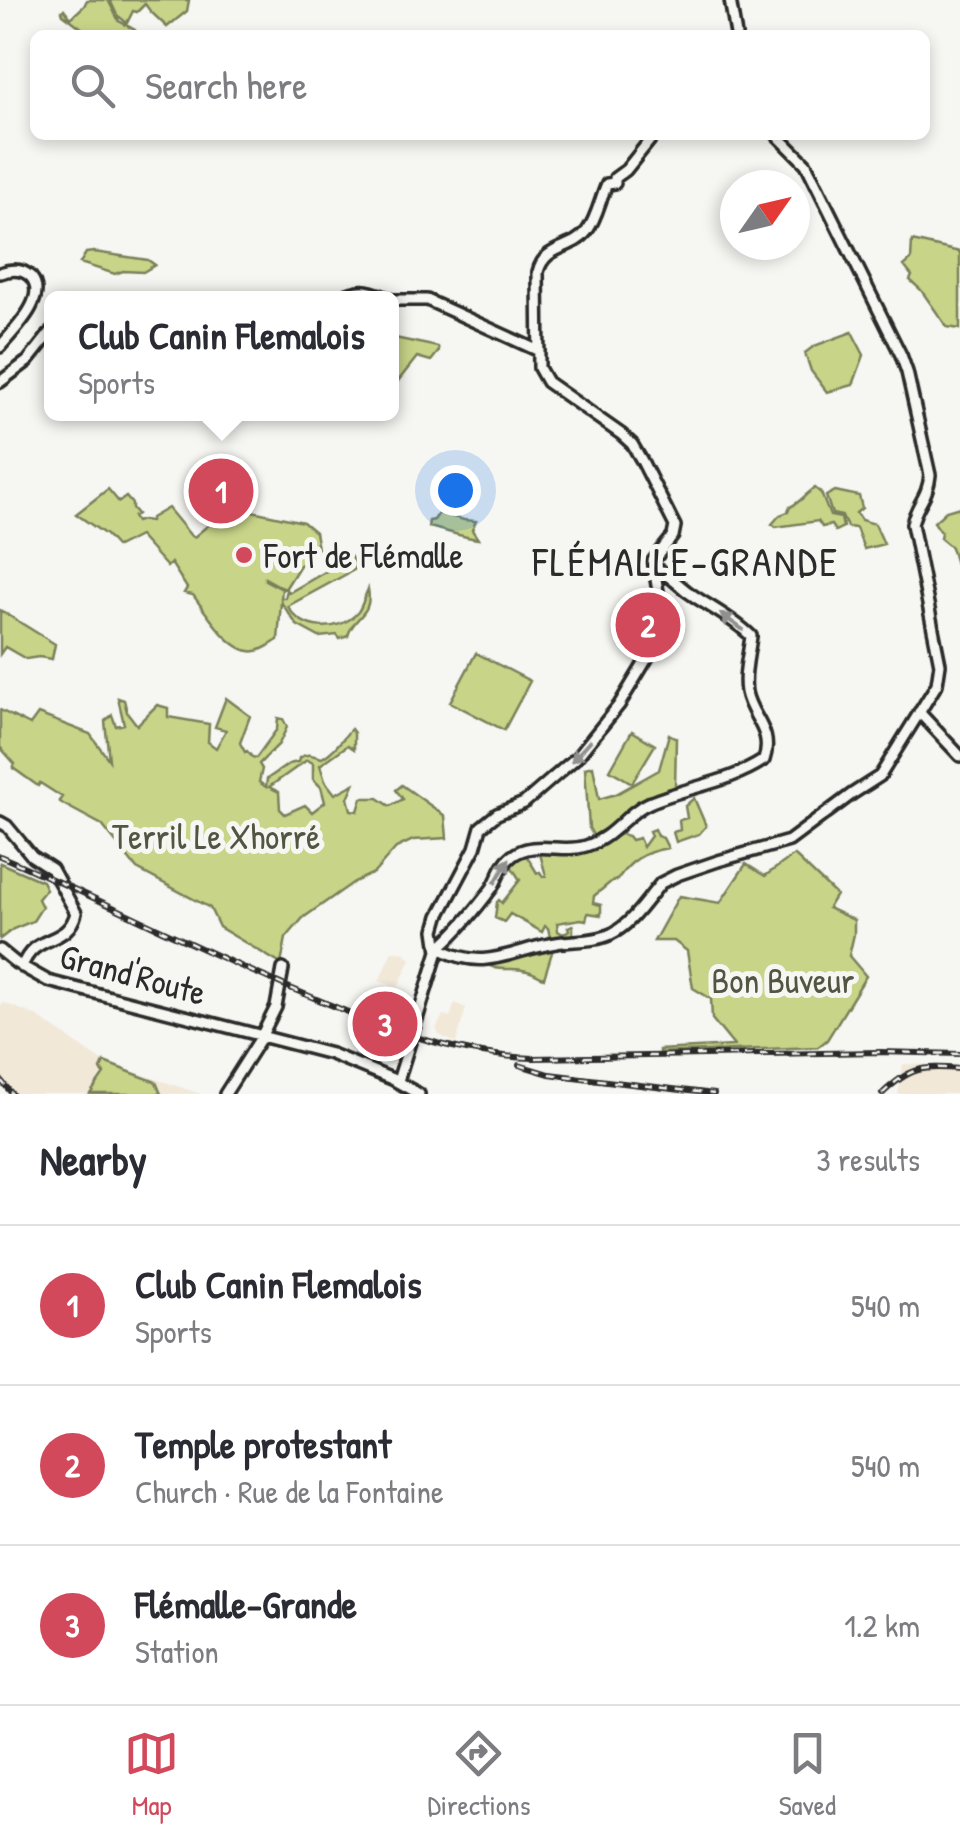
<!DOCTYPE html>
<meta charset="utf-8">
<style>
:root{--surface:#fff;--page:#f2f2f3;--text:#2b2b33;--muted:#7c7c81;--line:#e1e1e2;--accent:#d1495b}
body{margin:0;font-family:"Patrick Hand",sans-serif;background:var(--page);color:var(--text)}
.compass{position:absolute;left:720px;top:170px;width:90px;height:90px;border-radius:50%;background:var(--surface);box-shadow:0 5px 15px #0003;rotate:56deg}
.you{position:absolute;left:455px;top:490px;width:35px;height:35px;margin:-25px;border:8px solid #fff;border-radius:50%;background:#1a73e8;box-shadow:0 0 0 15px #1a73e833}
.badge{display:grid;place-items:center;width:65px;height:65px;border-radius:50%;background:var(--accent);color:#fff;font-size:32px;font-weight:700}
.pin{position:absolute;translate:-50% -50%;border:5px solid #fff;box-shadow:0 2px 10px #0006}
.popup{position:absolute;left:44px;top:291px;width:355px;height:130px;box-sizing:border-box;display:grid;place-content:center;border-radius:15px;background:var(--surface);filter:drop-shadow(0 2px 8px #0005);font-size:32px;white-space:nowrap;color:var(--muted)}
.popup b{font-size:38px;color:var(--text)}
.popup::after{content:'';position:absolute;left:50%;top:100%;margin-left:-20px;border:20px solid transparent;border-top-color:var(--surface)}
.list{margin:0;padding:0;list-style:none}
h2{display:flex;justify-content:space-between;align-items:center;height:130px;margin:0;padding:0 40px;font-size:42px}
h2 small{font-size:32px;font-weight:400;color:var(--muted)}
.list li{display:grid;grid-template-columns:65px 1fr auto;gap:30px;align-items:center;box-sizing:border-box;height:160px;padding:0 40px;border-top:2px solid var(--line)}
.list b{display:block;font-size:38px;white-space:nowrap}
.list p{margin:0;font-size:32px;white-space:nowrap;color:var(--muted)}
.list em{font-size:32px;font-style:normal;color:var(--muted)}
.icon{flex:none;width:55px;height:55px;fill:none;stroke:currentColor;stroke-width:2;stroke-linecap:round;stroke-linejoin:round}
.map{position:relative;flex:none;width:960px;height:1094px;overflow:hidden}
.search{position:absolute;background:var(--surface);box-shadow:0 5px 15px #0003;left:30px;right:30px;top:30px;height:110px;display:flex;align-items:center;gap:25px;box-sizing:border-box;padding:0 35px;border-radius:15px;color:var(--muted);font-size:38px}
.sheet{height:610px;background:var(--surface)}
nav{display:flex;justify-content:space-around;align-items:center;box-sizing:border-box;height:140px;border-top:2px solid var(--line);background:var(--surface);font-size:28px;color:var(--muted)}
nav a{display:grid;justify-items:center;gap:5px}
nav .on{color:var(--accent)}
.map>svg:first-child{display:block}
.built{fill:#f2e8d8}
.green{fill:#c8d488;stroke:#7a805a;stroke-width:2.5;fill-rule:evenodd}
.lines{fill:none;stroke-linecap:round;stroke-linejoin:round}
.secondary-casing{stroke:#2b2b2b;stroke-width:16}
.secondary{stroke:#f6f6f2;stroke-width:9}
.rail-casing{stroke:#2b2b2b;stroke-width:6}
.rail{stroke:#f6f6f2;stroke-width:2.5;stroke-dasharray:8;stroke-linecap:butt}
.oneway{fill:#90908e}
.poi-dot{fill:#d1495b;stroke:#f6f6f2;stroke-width:4}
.labels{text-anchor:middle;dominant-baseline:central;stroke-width:10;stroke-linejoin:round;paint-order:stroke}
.poi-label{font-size:35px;fill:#2b2b2b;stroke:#f6f6f2;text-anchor:start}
.park-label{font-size:35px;fill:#525542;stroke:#f6f6f2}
.street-label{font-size:35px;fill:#2b2b2b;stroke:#f6f6f2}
.quarter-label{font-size:40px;letter-spacing:2.5px;fill:#2b2b2b;stroke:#f6f6f2}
</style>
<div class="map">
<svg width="960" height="1094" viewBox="0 0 960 1094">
<rect width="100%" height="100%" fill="#f6f6f2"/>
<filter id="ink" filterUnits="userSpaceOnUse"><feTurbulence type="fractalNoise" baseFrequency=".01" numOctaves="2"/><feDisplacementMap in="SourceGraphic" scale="20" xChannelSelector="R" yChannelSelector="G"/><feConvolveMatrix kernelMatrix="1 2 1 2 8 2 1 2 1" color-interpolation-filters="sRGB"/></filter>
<g filter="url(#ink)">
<path class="built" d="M392,951L405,953L411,959L398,987L379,981Z
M4,1003L35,1015L104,1062L201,1094H14L0,1078V1005Z
M455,1003L466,1008L456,1043L439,1035L436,1029L443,1015L450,1017Z
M903,1064L960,1066V1094H898Z"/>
<path class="green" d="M87,0H108L119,21L135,30V35H91L63,14L62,11L64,9L71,18L84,6Z
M110,0H189L187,11L167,27L150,11L145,4L137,12L133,11L127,23L117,15Z
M912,241L960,252V329L947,327L921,290L910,280L912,276L904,266L911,260Z
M94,252L148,260L155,265L143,272L123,271L115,274L80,263L86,253Z
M852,332L864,355L853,385L827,392L811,371L805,353L814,346Z
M395,338L438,347L439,351L431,361L417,357L395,385L391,386V347Z
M238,476L240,499L226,502L204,517L192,498L216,484Z
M815,488L821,493L830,516L841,518L843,527L835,531L831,525L822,527L818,521L776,527L772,524L780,515L788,512L790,507C801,502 805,494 815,488Z
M108,489L119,502L126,497L132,504V508L137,514L133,517L136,522L142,520L150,521L151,518L168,508L191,536L194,537L224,512L234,507L303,522L315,532L318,549L300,565L285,589L265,578V580L282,589L281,598H285L287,590L290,592L351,557L355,566L354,570L288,606C300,631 339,634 358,612C363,605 364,597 368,589C373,617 353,615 348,636L340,639L337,635L319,637L297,625L281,602L278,640C271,644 264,650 256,651C232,656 206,612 193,595L184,593L187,588L171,563L167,567L139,536L117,547L106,535L76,514Z
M835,491L859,496L862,508L856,513L861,520L875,524L884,544L864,549L856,528L847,527L842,516L832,514L826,496Z
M960,507V572L957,568L951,547L940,538L941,532L934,522L946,511Z
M439,513L464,520L476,521L472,530L478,539C464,538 444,530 428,527L429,521L434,520Z
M0,610L55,644L52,659L39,657L26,659L5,647L0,654Z
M476,653L530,681L504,730L450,702Z
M118,698L124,700L127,712L137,725L157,705L168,708V717L209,724L208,742L216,748L226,730L215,727L226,698L250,716L240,743L245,752L247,751L252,757L256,758L277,729L278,718L283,719L287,727L279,744L259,764L262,769L259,782L266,787L267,779L289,764L298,762L299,758C309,752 312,756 322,758C336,750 341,740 351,729L354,733V749L348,745L320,765L325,781L335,794L354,784L348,798L351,810L358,811L362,798H378L390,806L403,799L396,790L402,785L445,816L447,838L413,840L396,848L374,873L354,882L303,918L286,938L281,964L219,927L210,908L137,869L102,825L63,804L59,801L62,797L40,783L38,786L13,768L15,764L0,747V710L30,725L38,714L90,734L109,760L105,721L112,715L116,726L124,724ZM307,760L313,763V779L321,787L325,802L312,812L305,805L285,814L280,809L279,792L269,787Z
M632,731L655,745L632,783L610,770Z
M669,734L676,738L675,788L647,796L611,829L594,837L589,828L585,768L593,766L599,799L616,794L659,770Z
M694,798L706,826L699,834L676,842L673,832L680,830L679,820L687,818L685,806Z
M654,829L657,836L663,838L668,848C643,852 630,861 617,880L612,881L594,896L593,903L601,905V915L588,913L586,920L581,919L557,923L558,931L563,934L569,930L568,927L573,925V938L551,941L548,928L545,926L542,932L510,914L504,922L495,918L497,902L499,900L502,903L520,880L509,863L525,853L537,873L540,872L543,877L546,876L539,850L573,853L621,834L628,836L631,840L639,838L643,847L651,836L649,831Z
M794,855L836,895L828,908L854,920V934L849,956L866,976L827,1040L818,1047L659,1053V1050L734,1046L712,1019L711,999L693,988L687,951L674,941H654L679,896L720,903L746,864L765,876Z
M0,863L42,881L46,889L38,899L42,907L33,921L13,929L0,939Z
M554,946L544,978C538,976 533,972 527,971C509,965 500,975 482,961Z
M104,1062L156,1082L161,1094H90L104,1074L101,1069Z"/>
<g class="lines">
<g class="secondary-casing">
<path id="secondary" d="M730,0L736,35
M0,273C11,269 22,268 31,277C49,298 13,331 0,347
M339,298C361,287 367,290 388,298
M391,300H427L539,351
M0,382L28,361L51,332
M919,712L960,756
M0,822L7,826L32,856L52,869L76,913C67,947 34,932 22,967
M441,949C486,973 513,949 556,943C574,940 595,942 611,934C631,925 647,899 661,883L677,875L718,861L789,841L852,794L880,776L937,684L940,664L912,524C916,504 928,498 930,475L907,372L901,355L806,164L777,135
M0,950L16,963L48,981L259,1035L260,1039L265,1037L331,1054L392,1079L419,1094
M440,951L441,946C459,930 477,908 492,888C499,877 501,864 512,856C534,839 562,854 586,846C615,837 625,813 649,803C689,786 727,784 764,760C774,730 751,718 746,692C743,674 749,654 751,636C733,618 709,607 688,592C677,584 668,573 654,568
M263,1033L276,1007L283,969
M398,1081L438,951L435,930L439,916L475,848L481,827L497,814L524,803L577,757L619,705L648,657L656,641L661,610L653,561L673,536L675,526L642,461L632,444L621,434L547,382L539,368L538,272C545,244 572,251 587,231C597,218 600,199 607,184L615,183V178L626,170L654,135
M225,1094L260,1039"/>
</g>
<use href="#secondary" class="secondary"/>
<g class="rail-casing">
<path id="rail" d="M0,856C103,900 203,952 307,995C380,1026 453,1056 534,1058L880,1052L960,1054
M519,1065L549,1074L714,1094
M0,1079L12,1094
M882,1094C910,1067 922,1066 960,1069"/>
</g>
<use href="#rail" class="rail"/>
</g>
<defs><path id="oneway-solid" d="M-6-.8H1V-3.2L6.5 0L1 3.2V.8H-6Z" transform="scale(2.5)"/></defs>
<g class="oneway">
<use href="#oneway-solid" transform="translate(732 622) rotate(-145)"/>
<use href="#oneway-solid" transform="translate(581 751) rotate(132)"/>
<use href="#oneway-solid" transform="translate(502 871) rotate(-59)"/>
</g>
</g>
<circle class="poi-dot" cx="244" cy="555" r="10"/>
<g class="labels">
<g class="poi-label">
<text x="264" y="555">Fort de Flémalle</text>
</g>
<g class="park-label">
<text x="216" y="836">Terril Le Xhorré</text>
<text x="783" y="980">Bon Buveur</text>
</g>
<g class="street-label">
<text transform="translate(133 974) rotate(15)">Grand'Route</text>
</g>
<g class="quarter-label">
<text x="686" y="561">FLÉMALLE-GRANDE</text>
</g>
</g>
</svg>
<svg class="compass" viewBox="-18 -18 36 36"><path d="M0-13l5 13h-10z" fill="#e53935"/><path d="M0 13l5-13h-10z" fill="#7c7c81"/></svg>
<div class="you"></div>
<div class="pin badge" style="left:221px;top:491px">1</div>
<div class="popup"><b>Club Canin Flemalois</b>Sports</div>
<div class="pin badge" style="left:648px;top:625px">2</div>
<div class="pin badge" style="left:385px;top:1024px">3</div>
<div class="search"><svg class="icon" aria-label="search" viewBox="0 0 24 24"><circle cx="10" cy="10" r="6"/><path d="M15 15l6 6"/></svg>Search here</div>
</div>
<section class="sheet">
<h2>Nearby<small>3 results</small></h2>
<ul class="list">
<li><span class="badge">1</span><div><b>Club Canin Flemalois</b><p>Sports</p></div><em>540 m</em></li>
<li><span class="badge">2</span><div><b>Temple protestant</b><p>Church · Rue de la Fontaine</p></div><em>540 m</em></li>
<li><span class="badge">3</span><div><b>Flémalle-Grande</b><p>Station</p></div><em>1.2 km</em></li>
</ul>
</section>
<nav>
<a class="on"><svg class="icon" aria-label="map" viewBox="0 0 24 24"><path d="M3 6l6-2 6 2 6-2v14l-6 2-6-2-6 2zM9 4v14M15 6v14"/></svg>Map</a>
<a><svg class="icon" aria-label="directions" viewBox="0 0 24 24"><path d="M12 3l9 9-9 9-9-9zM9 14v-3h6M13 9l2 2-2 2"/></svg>Directions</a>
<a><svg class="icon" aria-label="saved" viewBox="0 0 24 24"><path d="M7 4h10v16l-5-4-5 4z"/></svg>Saved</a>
</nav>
